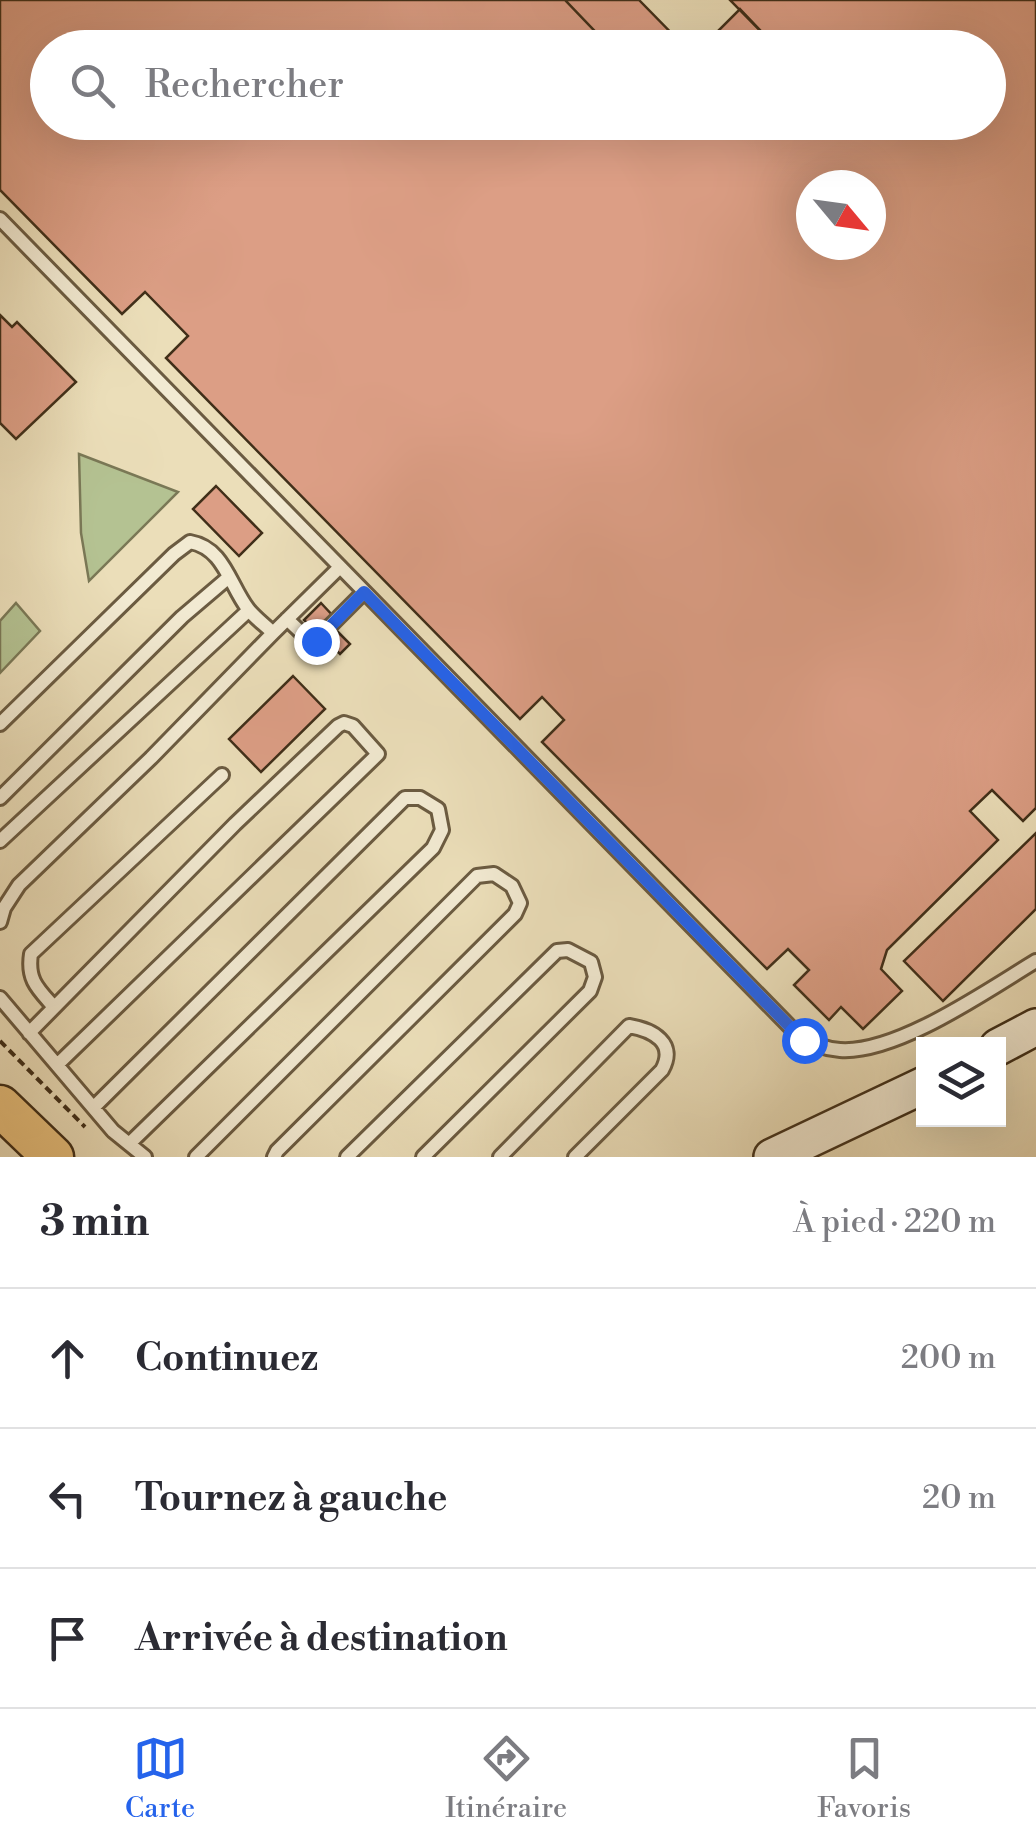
<!DOCTYPE html>
<html lang="fr">
<meta charset="utf-8">
<style>
:root{--surface:#fff;--page:#f7f7f7;--text:#2b2b33;--muted:#7c7c81;--line:#e1e1e2;--accent:#2563eb}
body{margin:0;font-family:"Libre Bodoni",serif;background:var(--page);color:var(--text)}
.controls{position:absolute;right:30px;bottom:30px;display:grid;overflow:hidden;border-radius:0px;box-shadow:0 10px 40px #0002}
.controls button{width:90px;height:90px;display:grid;place-items:center;padding:0;border:0;border-bottom:2px solid var(--line);background:var(--surface);color:var(--text);font:50px sans-serif}
.compass{position:absolute;left:796px;top:170px;width:90px;height:90px;border-radius:50%;background:var(--surface);box-shadow:0 10px 40px #0002;rotate:119deg}
.stop{position:absolute;width:30px;height:30px;margin:-22px;border:8px solid #2563eb;border-radius:50%;background:#fff}
.stop.end{background:#2563eb;border-color:#fff;box-shadow:0 2px 10px #0008}
.list{margin:0;padding:0;list-style:none}
h2{display:flex;justify-content:space-between;align-items:center;height:130px;margin:0;padding:0 40px;font-size:42px}
h2 small{font-size:32px;font-weight:400;color:var(--muted)}
.list li{display:grid;grid-template-columns:65px 1fr auto;gap:30px;align-items:center;box-sizing:border-box;height:140px;padding:0 40px;border-top:2px solid var(--line)}
.list b{display:block;font-size:38px;white-space:nowrap}
.list em{font-size:32px;font-style:normal;color:var(--muted)}
.icon{flex:none;width:55px;height:55px;fill:none;stroke:currentColor;stroke-width:2;stroke-linecap:round;stroke-linejoin:round}
.map{position:relative;flex:none;width:1036px;height:1157px;overflow:hidden}
.search{position:absolute;background:var(--surface);box-shadow:0 10px 40px #0002;left:30px;right:30px;top:30px;height:110px;display:flex;align-items:center;gap:25px;box-sizing:border-box;padding:0 35px;border-radius:55px;color:var(--muted);font-size:38px}
.sheet{height:550px;background:var(--surface)}
nav{display:flex;justify-content:space-around;align-items:center;box-sizing:border-box;height:140px;border-top:2px solid var(--line);background:var(--surface);font-size:28px;color:var(--muted)}
nav a{display:grid;justify-items:center;gap:5px}
nav .on{color:var(--accent)}
.map>svg:first-child{display:block}
.green{fill:#b4c292;stroke:#7a7856;stroke-width:2.5}
.building{fill:#dc9e85;stroke:#402f19;stroke-width:2.5;fill-rule:evenodd}
.lines{fill:none;stroke-linecap:round;stroke-linejoin:round}
.lane-casing{stroke:#6b5b41;stroke-width:18}
.secondary-casing{stroke:#402f19;stroke-width:40}
.primary-casing{stroke:#402f19;stroke-width:45}
.path{stroke:#402f19;stroke-width:4;stroke-dasharray:8 5;stroke-linecap:butt}
.lane{stroke:#f2ead2;stroke-width:12}
.secondary{stroke:#f2ead2;stroke-width:35}
.primary{stroke:#e6bf7c;stroke-width:40}
.route{stroke:#2563eb;stroke-width:12}
</style>
<div class="map">
<svg width="1036" height="1157" viewBox="0 0 1036 1157">
<rect width="100%" height="100%" fill="#ebdeb9"/>
<filter id="stains"><feTurbulence type="fractalNoise" baseFrequency=".002" numOctaves="4"/><feColorMatrix values="0 0 0 0 .2 0 0 0 0 .09 0 0 0 0 .02 0 0 0 .5 -.17"/></filter>
<radialGradient id="worn" r=".72"><stop offset=".6" stop-color="#630" stop-opacity="0"/><stop offset="1" stop-color="#630" stop-opacity=".3"/></radialGradient>
<path class="green" d="M79,454L178,492L89,581L81,533Z
M16,603L40,631L0,673V621Z"/>
<path class="building" d="M0,0H565L611,48H48V122H685L696,133L706,122H988V48H777L730,0H1036V808L1023,821L992,790L970,811L998,840L887,950L881,969L902,991L863,1029L841,1007L829,1020L794,985L809,970L788,949L767,969L542,742L564,720L542,697L520,719L166,358L188,336L145,292L122,314L0,190ZM811,185H871V245H811Z
M565,0H639L686,48H611Z
M740,9L777,48H701Z
M685,122H706L696,133Z
M0,315L12,327L17,322L76,382L16,439L0,423Z
M216,486L262,533L239,556L193,509Z
M321,603L334,617L317,633L304,620Z
M337,631L350,644L340,654L327,641Z
M293,676L325,709L261,772L229,739Z
M1036,833V909L943,1001L904,961Z"/>
<g class="lines">
<g class="lane-casing">
<path id="lane" d="M0,219L797,1034C810,1043 824,1049 840,1050C897,1054 988,990 1036,961
M287,619L307,638L315,641L364,592
M0,724L174,554L190,542C224,548 229,584 248,609C255,618 265,625 273,633
M0,798L182,617L229,577
M0,841L249,610
M0,922L4,908L19,885L151,758L273,633L340,567
M0,998L113,1131L145,1157
M54,1007C38,989 27,980 31,954L222,775
M29,1033L235,824L338,726L344,723L353,726L378,754L57,1065
M94,1107L405,798H420L438,809L442,830L433,848L129,1144
M196,1157L477,876L494,874L512,886L520,903L515,914L277,1151L274,1157
M347,1157L557,951L568,950L591,962L595,977L590,991L423,1157
M500,1157L629,1026C653,1030 677,1043 662,1070L575,1157"/>
</g>
<g class="secondary-casing">
<path id="secondary" d="M998,1047L1036,1027
M772,1157L924,1085"/>
</g>
<g class="primary-casing">
<path id="primary" d="M0,1106L53,1157"/>
</g>
<path class="path" d="M0,1041L85,1127"/>
<use href="#lane" class="lane"/>
<use href="#secondary" class="secondary"/>
<use href="#primary" class="primary"/>
</g>
<g class="lines">
<path class="route" d="M316,641L364,592L797,1034L804,1040"/>
</g>
<rect width="100%" height="100%" filter="url(#stains)"/>
<rect width="100%" height="100%" fill="url(#worn)"/>
</svg>
<div class="controls">
<button><svg class="icon" aria-label="layers" viewBox="0 0 24 24"><path d="M12 4l9 5-9 5-9-5zM3 14l9 5 9-5"/></svg></button>
</div>
<svg class="compass" viewBox="-18 -18 36 36"><path d="M0-13l5 13h-10z" fill="#e53935"/><path d="M0 13l5-13h-10z" fill="#7c7c81"/></svg>
<div class="stop" style="left:804px;top:1040px"></div>
<div class="stop end" style="left:316px;top:641px"></div>
<div class="search"><svg class="icon" aria-label="search" viewBox="0 0 24 24"><circle cx="10" cy="10" r="6"/><path d="M15 15l6 6"/></svg>Rechercher</div>
</div>
<section class="sheet">
<h2>3 min<small>À pied · 220 m</small></h2>
<ul class="list">
<li><svg class="icon" aria-label="ahead" viewBox="0 0 24 24"><path d="M12 20V5M6 11l6-6 6 6"/></svg><div><b>Continuez</b></div><em>200 m</em></li>
<li><svg class="icon" aria-label="left" viewBox="0 0 24 24"><path d="M17 20v-9H6M10 6l-5 5 5 5"/></svg><div><b>Tournez à gauche</b></div><em>20 m</em></li>
<li><svg class="icon" aria-label="arrive" viewBox="0 0 24 24"><path d="M6 21V4h12l-3 4 3 4H6"/></svg><div><b>Arrivée à destination</b></div></li>
</ul>
</section>
<nav>
<a class="on"><svg class="icon" aria-label="map" viewBox="0 0 24 24"><path d="M3 6l6-2 6 2 6-2v14l-6 2-6-2-6 2zM9 4v14M15 6v14"/></svg>Carte</a>
<a><svg class="icon" aria-label="directions" viewBox="0 0 24 24"><path d="M12 3l9 9-9 9-9-9zM9 14v-3h6M13 9l2 2-2 2"/></svg>Itinéraire</a>
<a><svg class="icon" aria-label="saved" viewBox="0 0 24 24"><path d="M7 4h10v16l-5-4-5 4z"/></svg>Favoris</a>
</nav>
